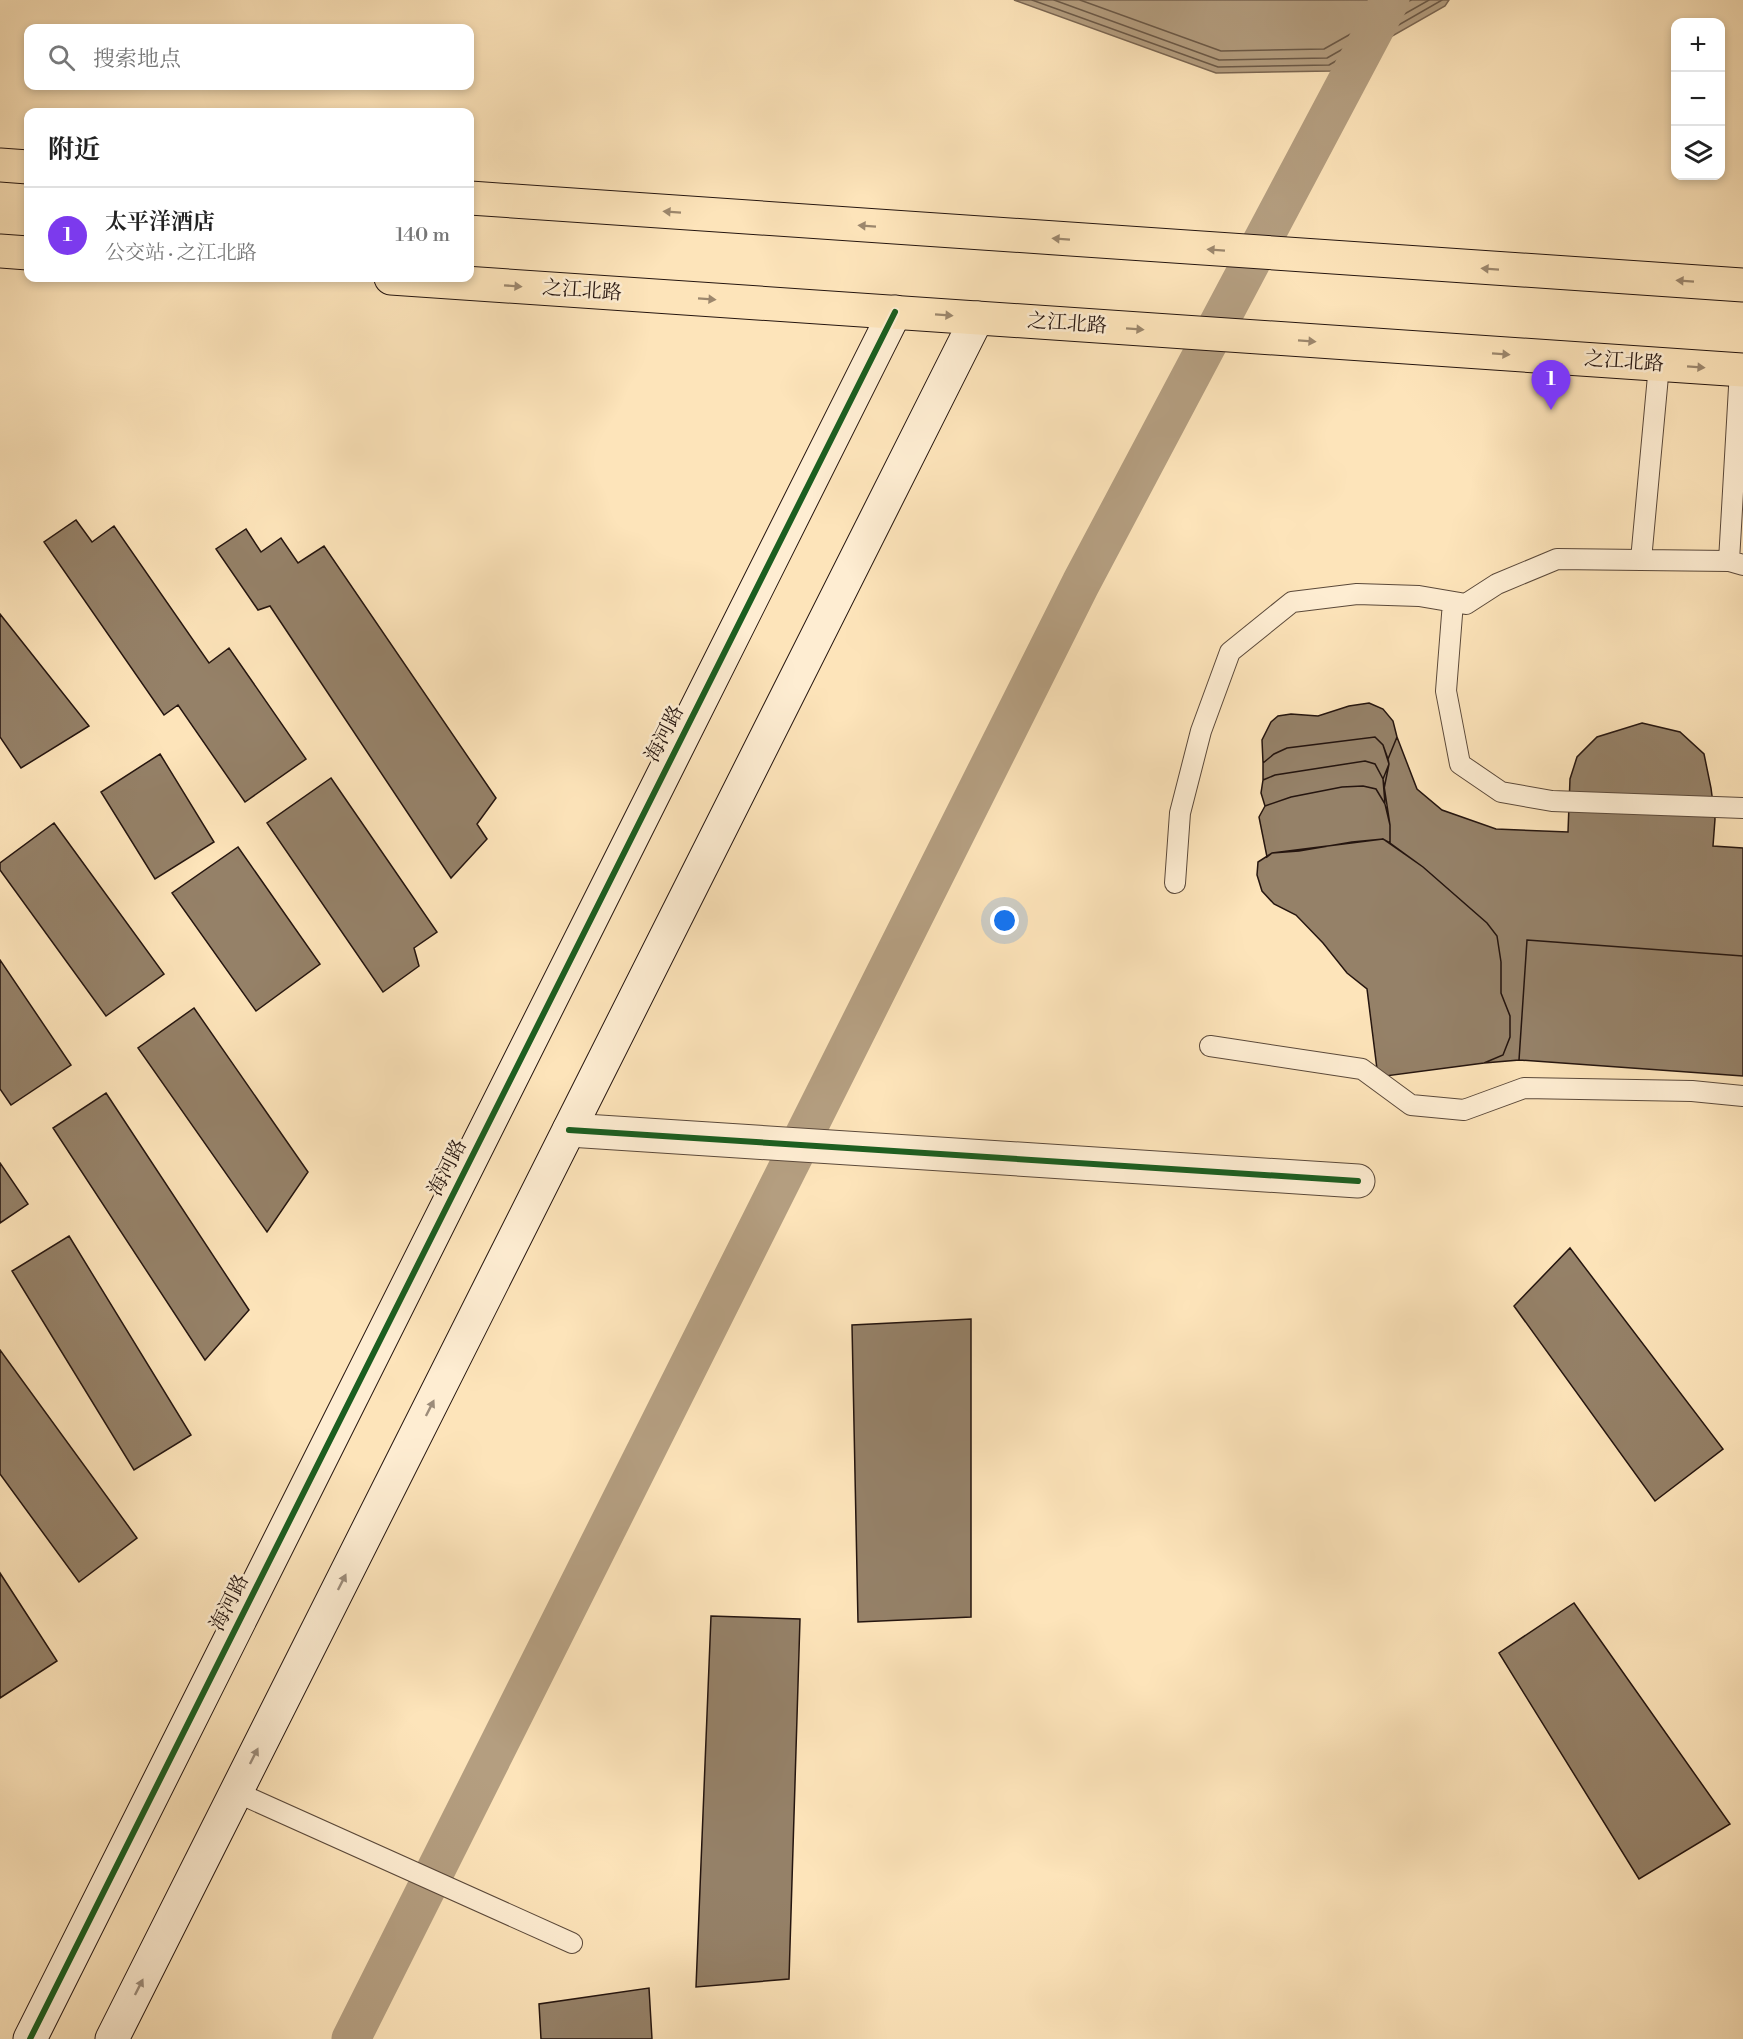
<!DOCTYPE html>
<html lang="zh">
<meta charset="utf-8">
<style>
:root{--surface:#fff;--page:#f6f6f6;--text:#222;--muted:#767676;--line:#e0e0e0;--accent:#7c3aed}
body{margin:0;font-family:"Libre Bodoni","Noto Serif SC",serif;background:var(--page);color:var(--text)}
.controls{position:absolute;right:18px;top:18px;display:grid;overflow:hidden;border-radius:12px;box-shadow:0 3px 9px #0003}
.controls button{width:54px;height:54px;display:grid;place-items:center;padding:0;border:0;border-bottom:2px solid var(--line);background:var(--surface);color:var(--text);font:30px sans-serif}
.you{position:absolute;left:1005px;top:921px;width:21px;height:21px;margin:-15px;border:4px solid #fff;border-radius:50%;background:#1a73e8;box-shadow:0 0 0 9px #1a73e833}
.badge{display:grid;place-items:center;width:39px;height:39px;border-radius:50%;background:var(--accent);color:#fff;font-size:20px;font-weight:700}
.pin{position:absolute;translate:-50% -50px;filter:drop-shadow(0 2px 3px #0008)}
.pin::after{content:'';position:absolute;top:32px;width:21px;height:18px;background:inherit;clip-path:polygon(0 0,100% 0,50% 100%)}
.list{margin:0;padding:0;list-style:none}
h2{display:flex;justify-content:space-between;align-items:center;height:78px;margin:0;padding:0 24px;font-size:26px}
h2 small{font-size:20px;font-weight:400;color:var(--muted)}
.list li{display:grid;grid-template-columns:39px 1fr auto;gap:18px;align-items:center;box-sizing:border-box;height:96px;padding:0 24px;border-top:2px solid var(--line)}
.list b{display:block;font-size:22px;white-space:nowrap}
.list p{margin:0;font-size:20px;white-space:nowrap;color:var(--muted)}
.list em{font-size:20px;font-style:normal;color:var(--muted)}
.icon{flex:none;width:33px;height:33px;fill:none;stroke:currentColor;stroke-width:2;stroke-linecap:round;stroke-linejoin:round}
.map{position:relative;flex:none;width:1743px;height:2039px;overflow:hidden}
.search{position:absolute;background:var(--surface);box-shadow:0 3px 9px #0003;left:24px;top:24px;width:450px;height:66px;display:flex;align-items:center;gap:15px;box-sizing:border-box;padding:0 21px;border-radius:12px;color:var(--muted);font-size:22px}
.panel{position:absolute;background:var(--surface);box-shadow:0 3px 9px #0003;left:24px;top:108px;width:450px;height:174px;border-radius:12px}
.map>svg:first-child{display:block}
.water{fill:#b49e80;stroke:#7b6753;stroke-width:1.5}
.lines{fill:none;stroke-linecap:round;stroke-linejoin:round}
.shore{stroke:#6c5a48;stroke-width:1.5}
.canal{stroke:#b49e80;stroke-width:39}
.building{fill:#958168;stroke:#25150f;stroke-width:1.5}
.lane-casing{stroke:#5b493a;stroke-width:22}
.street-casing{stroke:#5b493a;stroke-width:35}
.secondary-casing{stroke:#25150f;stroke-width:35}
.primary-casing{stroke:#25150f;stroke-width:35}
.lane{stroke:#feedd2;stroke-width:20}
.street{stroke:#feedd2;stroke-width:33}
.secondary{stroke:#feedd2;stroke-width:33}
.primary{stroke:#fde4ba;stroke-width:33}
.cycleway-casing{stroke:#feedd2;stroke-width:10}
.cycleway{stroke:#1b5e20;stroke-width:6}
.oneway{fill:#9c876d}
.oneway2{fill:#9c8c7a}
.labels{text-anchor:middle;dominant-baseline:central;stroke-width:5;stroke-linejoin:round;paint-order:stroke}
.street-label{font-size:20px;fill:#25150f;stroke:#feedd2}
</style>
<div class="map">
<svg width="1743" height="2039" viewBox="0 0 1743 2039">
<rect width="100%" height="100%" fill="#fde4ba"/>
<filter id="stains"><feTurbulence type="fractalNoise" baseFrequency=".00333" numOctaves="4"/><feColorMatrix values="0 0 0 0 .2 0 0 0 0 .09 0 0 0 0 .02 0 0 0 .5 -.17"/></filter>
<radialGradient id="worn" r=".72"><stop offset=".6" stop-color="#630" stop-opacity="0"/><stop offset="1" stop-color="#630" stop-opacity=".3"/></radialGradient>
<path class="water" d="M1014,0H1449L1445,6L1331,71L1216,73Z"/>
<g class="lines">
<path class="shore" d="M1032,0L1218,67L1329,65L1442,0
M1054,0L1219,60L1327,58L1429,0
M1080,0L1221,51L1324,49L1411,0"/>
<path class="canal" d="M351,2039L1081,583L1390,0"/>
</g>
<path class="building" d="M76,520L92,542L114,526L209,663L229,648L306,759L245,802L178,705L164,715L44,542Z
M246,529L261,552L281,538L298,563L324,546L496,798L477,824L487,839L451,878L270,606L258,610L216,549Z
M0,614L89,726L21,768L0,737Z
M1369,703L1383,709L1393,721L1397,737L1388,759L1383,745L1375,737L1287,748L1274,754L1263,763L1262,740L1271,722L1278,716L1291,714L1318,716L1349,706Z
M1642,723L1680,732L1704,754L1711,788L1715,819L1713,846L1743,848V956L1527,940L1519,1060L1484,1063L1503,1055L1510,1037V1016L1501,993V962L1497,936L1487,923L1423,867L1390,843V825L1383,779L1389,764L1388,759L1397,737L1417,789L1442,810L1496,829L1568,832L1570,779L1577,757L1597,737Z
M1375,737L1383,745L1389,764L1384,789L1383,779L1375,764L1365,761L1275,775L1263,780V763L1274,754L1287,748Z
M160,754L214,842L155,879L101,792Z
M1365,761L1375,764L1383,779L1385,804L1376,789L1363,786L1342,787L1291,797L1265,806L1261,793L1263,780L1275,775Z
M331,778L437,932L414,948L419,966L383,992L267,823Z
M1363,786L1376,789L1385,804L1390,825V843L1383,839L1352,842L1299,851L1272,853L1267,857L1259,817L1265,806L1291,797L1342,787Z
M54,823L164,974L106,1016L0,870V863Z
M1383,839L1423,867L1487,923L1497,936L1501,962V993L1510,1016V1037L1503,1055L1484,1063L1378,1077L1367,989L1347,973L1323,943L1296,915L1274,904L1262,891L1257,875L1258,862L1272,853Z
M238,847L320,964L256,1011L172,893Z
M1527,940L1743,956V1076L1519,1060Z
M0,960L71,1065L11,1105L0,1089Z
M194,1008L308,1172L267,1232L138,1048Z
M106,1093L249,1310L205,1360L53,1128Z
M0,1163L28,1204L0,1223Z
M69,1236L191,1435L134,1470L12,1271Z
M1570,1248L1723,1449L1655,1501L1514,1306Z
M971,1319V1617L858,1622L852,1325Z
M0,1350L137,1538L79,1582L0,1474Z
M0,1573L57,1661L0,1698Z
M1574,1603L1730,1824L1639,1879L1499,1653Z
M711,1616L800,1619L789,1979L696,1987Z
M649,1988L652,2039H541L539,2004Z"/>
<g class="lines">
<g class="lane-casing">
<path id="lane" d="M1641,560L1729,561L1743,565
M1729,561L1740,370
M1453,602L1446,691L1460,764L1501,792L1552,801L1743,808
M1175,883L1180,813L1201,731L1230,652L1292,602L1357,594L1419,596L1466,604L1497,584L1557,559L1641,560L1659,365
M1210,1046L1362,1069L1411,1105L1464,1110L1524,1088L1692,1091L1743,1096
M236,1792L572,1943"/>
</g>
<g class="street-casing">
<path id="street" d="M569,1130L1358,1181"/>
</g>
<g class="secondary-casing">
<path id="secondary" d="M30,2039L895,312
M112,2039L977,318"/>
</g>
<g class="primary-casing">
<path id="primary" d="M0,165L28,167
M470,198L1743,285
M0,251L28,253
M391,278L1743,370"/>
</g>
<use href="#lane" class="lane"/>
<use href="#street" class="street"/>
<use href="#secondary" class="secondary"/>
<use href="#primary" class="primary"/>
<g class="cycleway-casing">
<path id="cycleway" d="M569,1130L1358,1181
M30,2039L895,312"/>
</g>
<use href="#cycleway" class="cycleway"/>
</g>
<defs><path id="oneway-solid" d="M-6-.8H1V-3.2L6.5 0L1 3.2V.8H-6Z" transform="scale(1.5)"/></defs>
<g class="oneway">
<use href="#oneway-solid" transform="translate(672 212) rotate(-176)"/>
<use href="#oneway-solid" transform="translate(867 226) rotate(-176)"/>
<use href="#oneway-solid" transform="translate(1061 239) rotate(-176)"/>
<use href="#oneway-solid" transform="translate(1216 250) rotate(-176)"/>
<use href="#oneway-solid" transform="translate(1490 269) rotate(-176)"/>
<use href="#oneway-solid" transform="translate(1685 281) rotate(-176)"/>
<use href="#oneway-solid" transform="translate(513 286) rotate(4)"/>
<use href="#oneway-solid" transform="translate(707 299) rotate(4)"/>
<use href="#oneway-solid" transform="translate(944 315) rotate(4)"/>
<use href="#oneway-solid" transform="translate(1135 329) rotate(4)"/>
<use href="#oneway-solid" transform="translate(1307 341) rotate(4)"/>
<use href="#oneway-solid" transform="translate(1501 354) rotate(4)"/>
<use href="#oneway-solid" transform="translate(1696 367) rotate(4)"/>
</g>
<g class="oneway2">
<use href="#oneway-solid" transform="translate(430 1408) rotate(-63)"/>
<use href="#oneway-solid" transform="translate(342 1582) rotate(-63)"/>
<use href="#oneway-solid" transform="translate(254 1756) rotate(-63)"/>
<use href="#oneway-solid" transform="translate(139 1987) rotate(-63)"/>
</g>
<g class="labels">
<g class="street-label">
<text transform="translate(582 291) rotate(4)">之江北路</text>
<text transform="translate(1067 324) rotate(4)">之江北路</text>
<text transform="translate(1624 362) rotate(4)">之江北路</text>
<text transform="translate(665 734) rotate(-63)">海河路</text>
<text transform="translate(448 1168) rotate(-63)">海河路</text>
<text transform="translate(230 1603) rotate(-63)">海河路</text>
</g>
</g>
<rect width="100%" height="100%" filter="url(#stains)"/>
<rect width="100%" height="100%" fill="url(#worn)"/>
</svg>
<div class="controls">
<button>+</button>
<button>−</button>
<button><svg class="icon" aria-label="layers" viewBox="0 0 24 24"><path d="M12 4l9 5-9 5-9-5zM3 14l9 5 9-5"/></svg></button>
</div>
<div class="you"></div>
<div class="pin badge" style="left:1551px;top:410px">1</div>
<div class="search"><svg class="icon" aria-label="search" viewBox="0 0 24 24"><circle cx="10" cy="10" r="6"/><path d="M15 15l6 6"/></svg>搜索地点</div>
<section class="panel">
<h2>附近<small></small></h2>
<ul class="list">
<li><span class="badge">1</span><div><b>太平洋酒店</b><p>公交站 · 之江北路</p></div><em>140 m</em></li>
</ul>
</section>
</div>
